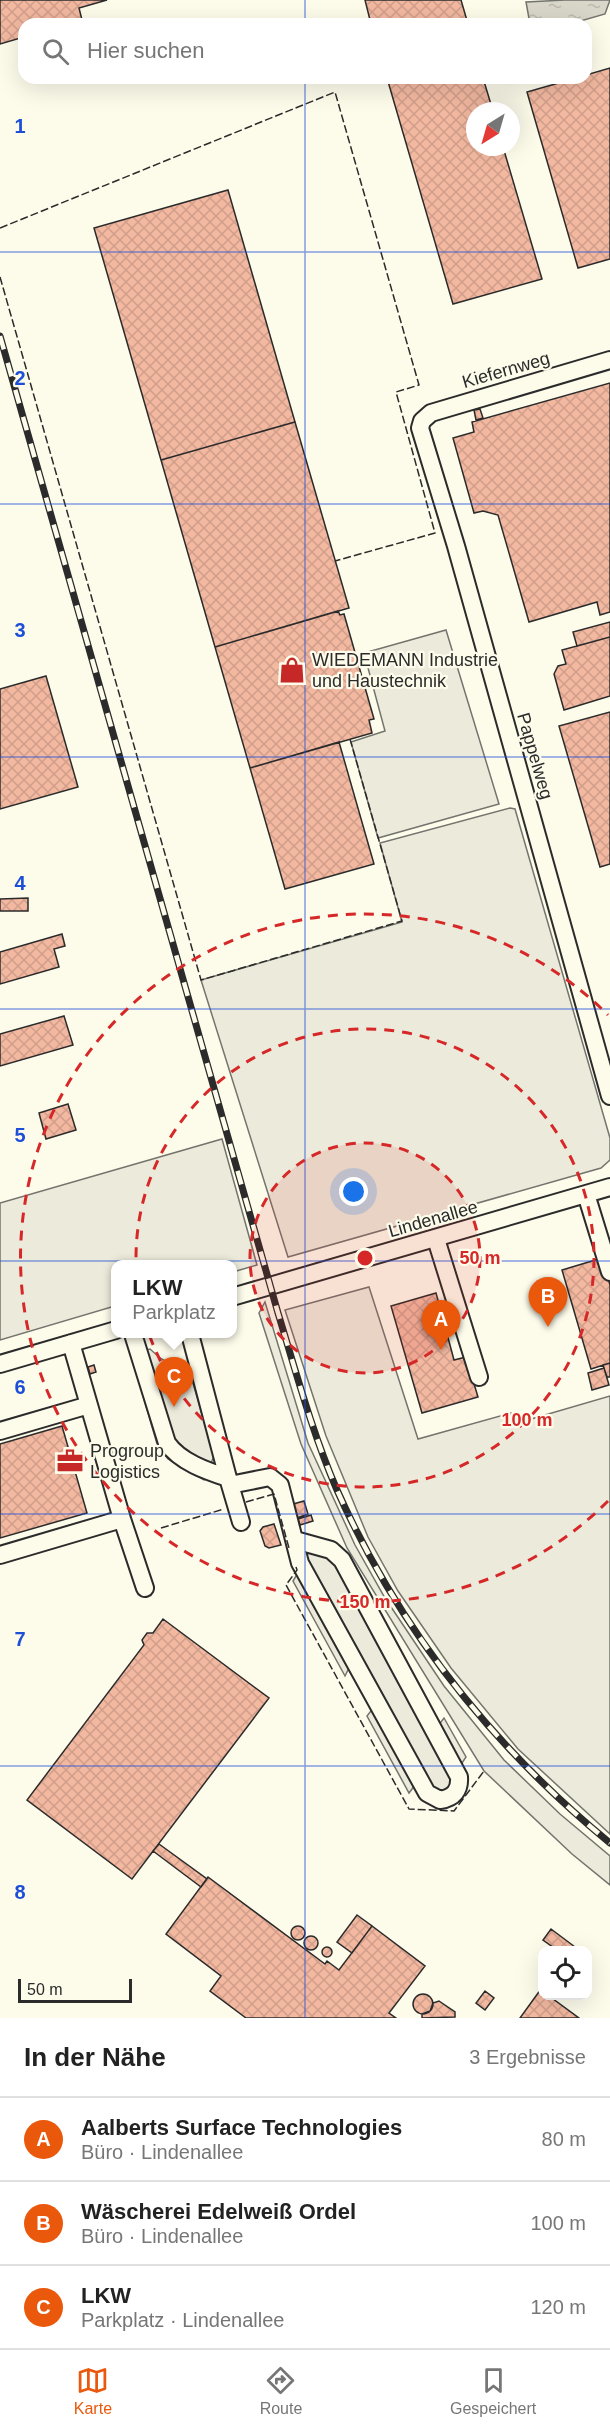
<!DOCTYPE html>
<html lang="de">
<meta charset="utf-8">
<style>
:root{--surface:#fff;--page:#f2f2f2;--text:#222;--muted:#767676;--line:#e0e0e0;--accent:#ea580c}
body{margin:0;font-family:Helvetica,sans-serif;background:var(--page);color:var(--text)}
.controls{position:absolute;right:18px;bottom:18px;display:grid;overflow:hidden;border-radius:12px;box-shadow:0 6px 24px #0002}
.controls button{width:54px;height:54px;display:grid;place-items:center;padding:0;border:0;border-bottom:2px solid var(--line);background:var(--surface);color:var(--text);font:30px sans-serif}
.compass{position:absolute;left:466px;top:102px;width:54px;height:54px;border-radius:50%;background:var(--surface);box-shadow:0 6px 24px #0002;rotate:217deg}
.scale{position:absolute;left:18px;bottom:15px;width:114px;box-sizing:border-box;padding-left:6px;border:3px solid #2b2b2b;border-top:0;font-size:16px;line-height:21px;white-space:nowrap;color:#2b2b2b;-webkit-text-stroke:4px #fdfbea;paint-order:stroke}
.you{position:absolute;left:354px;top:1192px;width:21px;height:21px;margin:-15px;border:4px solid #fff;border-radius:50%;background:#1a73e8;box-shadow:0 0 0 9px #1a73e833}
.badge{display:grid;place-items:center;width:39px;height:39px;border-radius:50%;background:var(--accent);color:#fff;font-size:20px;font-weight:700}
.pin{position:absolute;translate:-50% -50px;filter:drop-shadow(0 2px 3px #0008)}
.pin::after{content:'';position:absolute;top:32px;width:21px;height:18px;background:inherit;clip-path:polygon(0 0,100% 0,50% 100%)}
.popup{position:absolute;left:111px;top:1260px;width:126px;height:78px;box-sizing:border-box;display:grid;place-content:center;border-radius:12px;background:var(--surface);filter:drop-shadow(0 2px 4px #0005);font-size:20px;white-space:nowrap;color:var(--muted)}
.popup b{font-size:22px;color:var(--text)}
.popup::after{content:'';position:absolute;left:50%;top:100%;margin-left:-12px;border:12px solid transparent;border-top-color:var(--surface)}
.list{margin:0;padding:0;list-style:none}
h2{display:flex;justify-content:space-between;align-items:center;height:78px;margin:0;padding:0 24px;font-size:26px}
h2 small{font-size:20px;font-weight:400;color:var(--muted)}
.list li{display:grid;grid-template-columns:39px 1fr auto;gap:18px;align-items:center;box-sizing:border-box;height:84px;padding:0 24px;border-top:2px solid var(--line)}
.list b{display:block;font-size:22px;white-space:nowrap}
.list p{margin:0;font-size:20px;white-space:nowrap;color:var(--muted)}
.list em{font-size:20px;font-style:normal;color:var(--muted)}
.icon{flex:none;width:33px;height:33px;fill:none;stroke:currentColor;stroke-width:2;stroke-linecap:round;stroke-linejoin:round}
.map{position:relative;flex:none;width:610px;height:2018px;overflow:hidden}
.search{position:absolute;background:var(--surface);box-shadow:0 6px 24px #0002;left:18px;right:18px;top:18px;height:66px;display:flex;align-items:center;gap:15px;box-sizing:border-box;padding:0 21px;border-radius:18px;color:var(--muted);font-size:22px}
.sheet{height:330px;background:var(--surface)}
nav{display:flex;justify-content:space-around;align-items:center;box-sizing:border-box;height:84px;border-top:2px solid var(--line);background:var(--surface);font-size:16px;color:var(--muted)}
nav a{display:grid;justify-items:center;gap:3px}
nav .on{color:var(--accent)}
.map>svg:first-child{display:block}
.green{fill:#ecebdb;stroke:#74746e;stroke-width:1.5}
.parking{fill:#eceadb;stroke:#74746e;stroke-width:1.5}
.water{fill:url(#water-ripples);stroke:#74746e;stroke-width:1.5}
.building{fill:url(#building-cross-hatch);stroke:#2b2b2b;stroke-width:1.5}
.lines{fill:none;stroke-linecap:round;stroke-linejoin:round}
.minor-casing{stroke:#2b2b2b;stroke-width:20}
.minor{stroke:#fdfbea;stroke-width:16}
.rail-casing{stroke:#2b2b2b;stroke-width:7}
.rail{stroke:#fdfbea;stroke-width:4.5;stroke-dasharray:14;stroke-linecap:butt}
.fence{stroke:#2b2b2b;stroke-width:1.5;stroke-dasharray:8 3;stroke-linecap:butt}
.grid{fill:none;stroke:#1d4ed8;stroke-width:1.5;stroke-opacity:0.55}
.ring{fill:none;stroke:#d62828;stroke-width:3;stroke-dasharray:10 8}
.labels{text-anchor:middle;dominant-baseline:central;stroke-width:4.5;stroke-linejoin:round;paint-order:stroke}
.street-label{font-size:18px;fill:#2b2b2b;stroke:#fdfbea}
.poi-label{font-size:18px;fill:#2b2b2b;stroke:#fdfbea;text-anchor:start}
.grid-label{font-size:20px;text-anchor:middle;font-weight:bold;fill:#1d4ed8;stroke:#fdfbea;stroke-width:4.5;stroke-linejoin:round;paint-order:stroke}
.centre{fill:#d62828;stroke:#fdfbea;stroke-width:3}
.ring-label{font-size:18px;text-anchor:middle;font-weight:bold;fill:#d62828;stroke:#fdfbea;stroke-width:4.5;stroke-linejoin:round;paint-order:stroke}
</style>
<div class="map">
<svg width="610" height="2018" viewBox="0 0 610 2018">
<defs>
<pattern id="water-ripples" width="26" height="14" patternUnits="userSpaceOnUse" patternTransform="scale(1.5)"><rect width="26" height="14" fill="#d8d7c9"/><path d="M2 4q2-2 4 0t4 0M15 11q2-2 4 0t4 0" fill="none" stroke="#bab9ad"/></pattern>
<pattern id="building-cross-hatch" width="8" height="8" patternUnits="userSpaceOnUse" patternTransform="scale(1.5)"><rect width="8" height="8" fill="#f2b8a0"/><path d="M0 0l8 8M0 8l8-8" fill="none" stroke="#d09e8a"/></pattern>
</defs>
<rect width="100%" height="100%" fill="#fdfbea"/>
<path class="green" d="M510,808L515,809L610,1138V1160L601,1168L288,1257L201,980L402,922L380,843Z
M222,1139L257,1265L233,1272L232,1264H116L115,1306L0,1340V1203Z
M369,1287L418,1439L511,1413L514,1424L610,1396V1834L518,1749L451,1668L398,1591L368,1537L326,1436L285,1310Z
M265,1302L308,1443L355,1545L385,1598L444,1686L504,1760L560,1814L610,1856V1885L572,1854L484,1771L347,1548L301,1444L259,1313Z"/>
<path class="parking" d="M446,630L499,804L378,838L351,742L385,731L364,653Z
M150,1349L160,1358L191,1376L214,1456L204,1480L168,1459L157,1444L131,1354Z
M304,1536L335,1547L438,1726L444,1718L466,1757L460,1766L456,1799L415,1785L409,1793L367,1716L374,1707L349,1668L345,1676L293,1581L299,1571Z"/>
<path class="water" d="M565,0H610L605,14L570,24H530L526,2Z"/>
<path class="building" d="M0,0H107L79,8L82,20L69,24H24V37L0,44Z
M365,0H461L468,24H371Z
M610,68V259L578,268L527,92L576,78H586V75Z
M387,78H483L493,111H475V147H503L542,279L453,304Z
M228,190L295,422L161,460L94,228Z
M610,383V612L600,615L597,602L529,622L498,515L483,511L474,513L453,438L474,432L472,422Z
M480,409L483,418L476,420L474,410Z
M295,422L349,608L215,647L161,460Z
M338,611L340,615L344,614L374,719L369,720L372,733L250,768L215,647Z
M610,622V637L577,646L573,632Z
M610,637V696L564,710L554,674L558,666L566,664L562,650Z
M46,676L78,787L0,809V689Z
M610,712V864L600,867L559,726Z
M530,731L533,740L525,742L523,733Z
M339,742L374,864L285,889L250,768Z
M28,898V911H0V899Z
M62,934L65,946L54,949L59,967L0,984V952Z
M64,1016L73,1045L0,1066V1034Z
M68,1104L76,1130L46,1139L39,1113Z
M602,1258L610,1285V1363L591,1369L562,1270Z
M436,1293L454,1360L466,1357L478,1397L422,1413L391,1306Z
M610,1363V1377H607L603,1365Z
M94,1365L96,1372L90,1374L88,1367Z
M604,1368L609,1385L592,1390L588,1373Z
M62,1426L87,1513L0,1538V1444Z
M304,1501L308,1514L297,1518L293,1504Z
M311,1515L313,1521L300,1525L298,1519Z
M274,1524L281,1545L269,1548L265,1546L260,1531L263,1527Z
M163,1619L269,1698L132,1879L27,1800L144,1645L142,1640L147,1633H153Z
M159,1844L207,1879L201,1887L153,1851Z
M208,1877L325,1964L327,1961L339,1970L372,1926L425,1966L389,2013L396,2018H246L210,1991L221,1976L166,1934Z
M357,1915L372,1926L352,1953L337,1942Z
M291 1933a7 7 0 1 1 14 0a7 7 0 1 1-14 0Z
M551,1929L575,1947L572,1950H557L543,1940Z
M304 1943a7 7 0 1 1 14 0a7 7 0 1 1-14 0Z
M322 1952a5 5 0 1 1 10 0a5 5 0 1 1-10 0Z
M541,1989L542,1996H549L579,2018H520Z
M485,1991L494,1998L485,2010L476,2003Z
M413 2004a10 10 0 1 1 20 0a10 10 0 1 1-20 0Z
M439,2001L455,2012V2017L422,2018V2014L430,2011L433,2003Z"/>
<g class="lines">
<g class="minor-casing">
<path id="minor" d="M610,360L431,413L422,421L420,428L456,546L610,1096
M586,1194L610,1272
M436,1239L479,1377
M232,1297L610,1187
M133,1334L167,1443C180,1462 207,1471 228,1478L241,1522
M190,1334L228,1478
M71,1343L122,1519L145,1588
M0,1364L116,1330
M0,1431L89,1405
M230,1485L270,1477L280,1485L300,1563L427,1793L440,1800C454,1798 460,1790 459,1777L342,1560L331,1550L295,1540
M0,1555L122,1519"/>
</g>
<use href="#minor" class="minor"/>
<g class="rail-casing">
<path id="rail" d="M0,336L278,1313C296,1372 312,1432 337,1490C399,1629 493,1747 610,1843"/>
</g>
<use href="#rail" class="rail"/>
<path class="fence" d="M0,228L335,92L419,385L396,392L435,533L335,561
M0,277L201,980L402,921L350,739
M246,1502L274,1494L289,1548
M161,1528L224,1509
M296,1567L297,1570L286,1585L409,1809L454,1811L484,1771"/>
</g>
<path class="grid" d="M305,0V24M305,78V2018M0,252H610M0,504H610M0,757H610M0,1009H610M0,1261H610M0,1514H610M0,1766H610"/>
<circle cx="365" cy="1258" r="115" fill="#d62828" fill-opacity=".12"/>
<g class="ring">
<circle cx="365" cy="1258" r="115"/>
<circle cx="365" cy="1258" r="229"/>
<path d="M608 1501A344 344 0 1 1 608 1015"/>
</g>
<defs>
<g id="shop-bare" transform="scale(2.07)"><path d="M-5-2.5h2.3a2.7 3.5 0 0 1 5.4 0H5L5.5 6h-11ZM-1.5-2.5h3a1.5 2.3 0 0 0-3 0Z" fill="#c62828" stroke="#fdfbea" stroke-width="2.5" paint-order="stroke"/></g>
<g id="office-bare" transform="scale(2.07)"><path d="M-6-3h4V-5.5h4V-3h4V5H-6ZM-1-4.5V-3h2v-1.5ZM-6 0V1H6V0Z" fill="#c62828" stroke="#fdfbea" stroke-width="2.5" paint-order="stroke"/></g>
</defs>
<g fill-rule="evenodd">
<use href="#shop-bare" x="292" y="670"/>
<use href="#office-bare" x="70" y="1461"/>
</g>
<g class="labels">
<g class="street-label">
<text transform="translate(506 370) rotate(-16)">Kiefernweg</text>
<text transform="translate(535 756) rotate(74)">Pappelweg</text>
<text transform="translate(433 1219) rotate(-16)">Lindenallee</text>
</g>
<g class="poi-label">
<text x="312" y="660">WIEDEMANN Industrie<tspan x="312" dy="21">und Haustechnik</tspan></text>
<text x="90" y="1451">Progroup<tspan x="90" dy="21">Logistics</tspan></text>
</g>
</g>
<g class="grid-label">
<text x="20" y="133">1</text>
<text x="20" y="385">2</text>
<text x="20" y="637">3</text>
<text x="20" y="890">4</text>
<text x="20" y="1142">5</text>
<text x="20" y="1394">6</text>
<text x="20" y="1646">7</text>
<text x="20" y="1899">8</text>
</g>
<circle cx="365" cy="1258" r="9" class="centre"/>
<g class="ring-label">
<text x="480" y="1264">50 m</text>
<text x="527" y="1426">100 m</text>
<text x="365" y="1608">150 m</text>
</g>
</svg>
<div class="controls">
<button><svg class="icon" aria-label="locate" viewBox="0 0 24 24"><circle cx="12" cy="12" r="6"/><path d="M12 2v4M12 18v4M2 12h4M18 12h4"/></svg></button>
</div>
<svg class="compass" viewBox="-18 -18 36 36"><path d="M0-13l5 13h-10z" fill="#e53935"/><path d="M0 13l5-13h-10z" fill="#767676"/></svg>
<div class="scale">50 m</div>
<div class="you"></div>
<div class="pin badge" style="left:441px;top:1350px">A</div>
<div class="pin badge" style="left:548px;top:1327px">B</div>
<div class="pin badge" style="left:174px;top:1407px">C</div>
<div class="popup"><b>LKW</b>Parkplatz</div>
<div class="search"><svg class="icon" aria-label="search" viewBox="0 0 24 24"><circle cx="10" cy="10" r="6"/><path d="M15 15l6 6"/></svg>Hier suchen</div>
</div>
<section class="sheet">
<h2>In der Nähe<small>3 Ergebnisse</small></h2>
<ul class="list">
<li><span class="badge">A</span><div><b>Aalberts Surface Technologies</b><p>Büro · Lindenallee</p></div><em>80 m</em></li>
<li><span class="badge">B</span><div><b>Wäscherei Edelweiß Ordel</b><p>Büro · Lindenallee</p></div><em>100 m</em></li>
<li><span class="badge">C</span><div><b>LKW</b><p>Parkplatz · Lindenallee</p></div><em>120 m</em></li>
</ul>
</section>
<nav>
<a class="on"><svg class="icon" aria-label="map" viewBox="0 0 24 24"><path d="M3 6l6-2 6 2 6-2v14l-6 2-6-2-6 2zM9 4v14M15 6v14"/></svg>Karte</a>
<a><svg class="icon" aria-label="directions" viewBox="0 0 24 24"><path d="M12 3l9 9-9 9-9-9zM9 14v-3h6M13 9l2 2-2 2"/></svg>Route</a>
<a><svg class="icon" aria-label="saved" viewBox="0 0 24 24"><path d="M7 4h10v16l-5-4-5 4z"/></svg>Gespeichert</a>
</nav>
